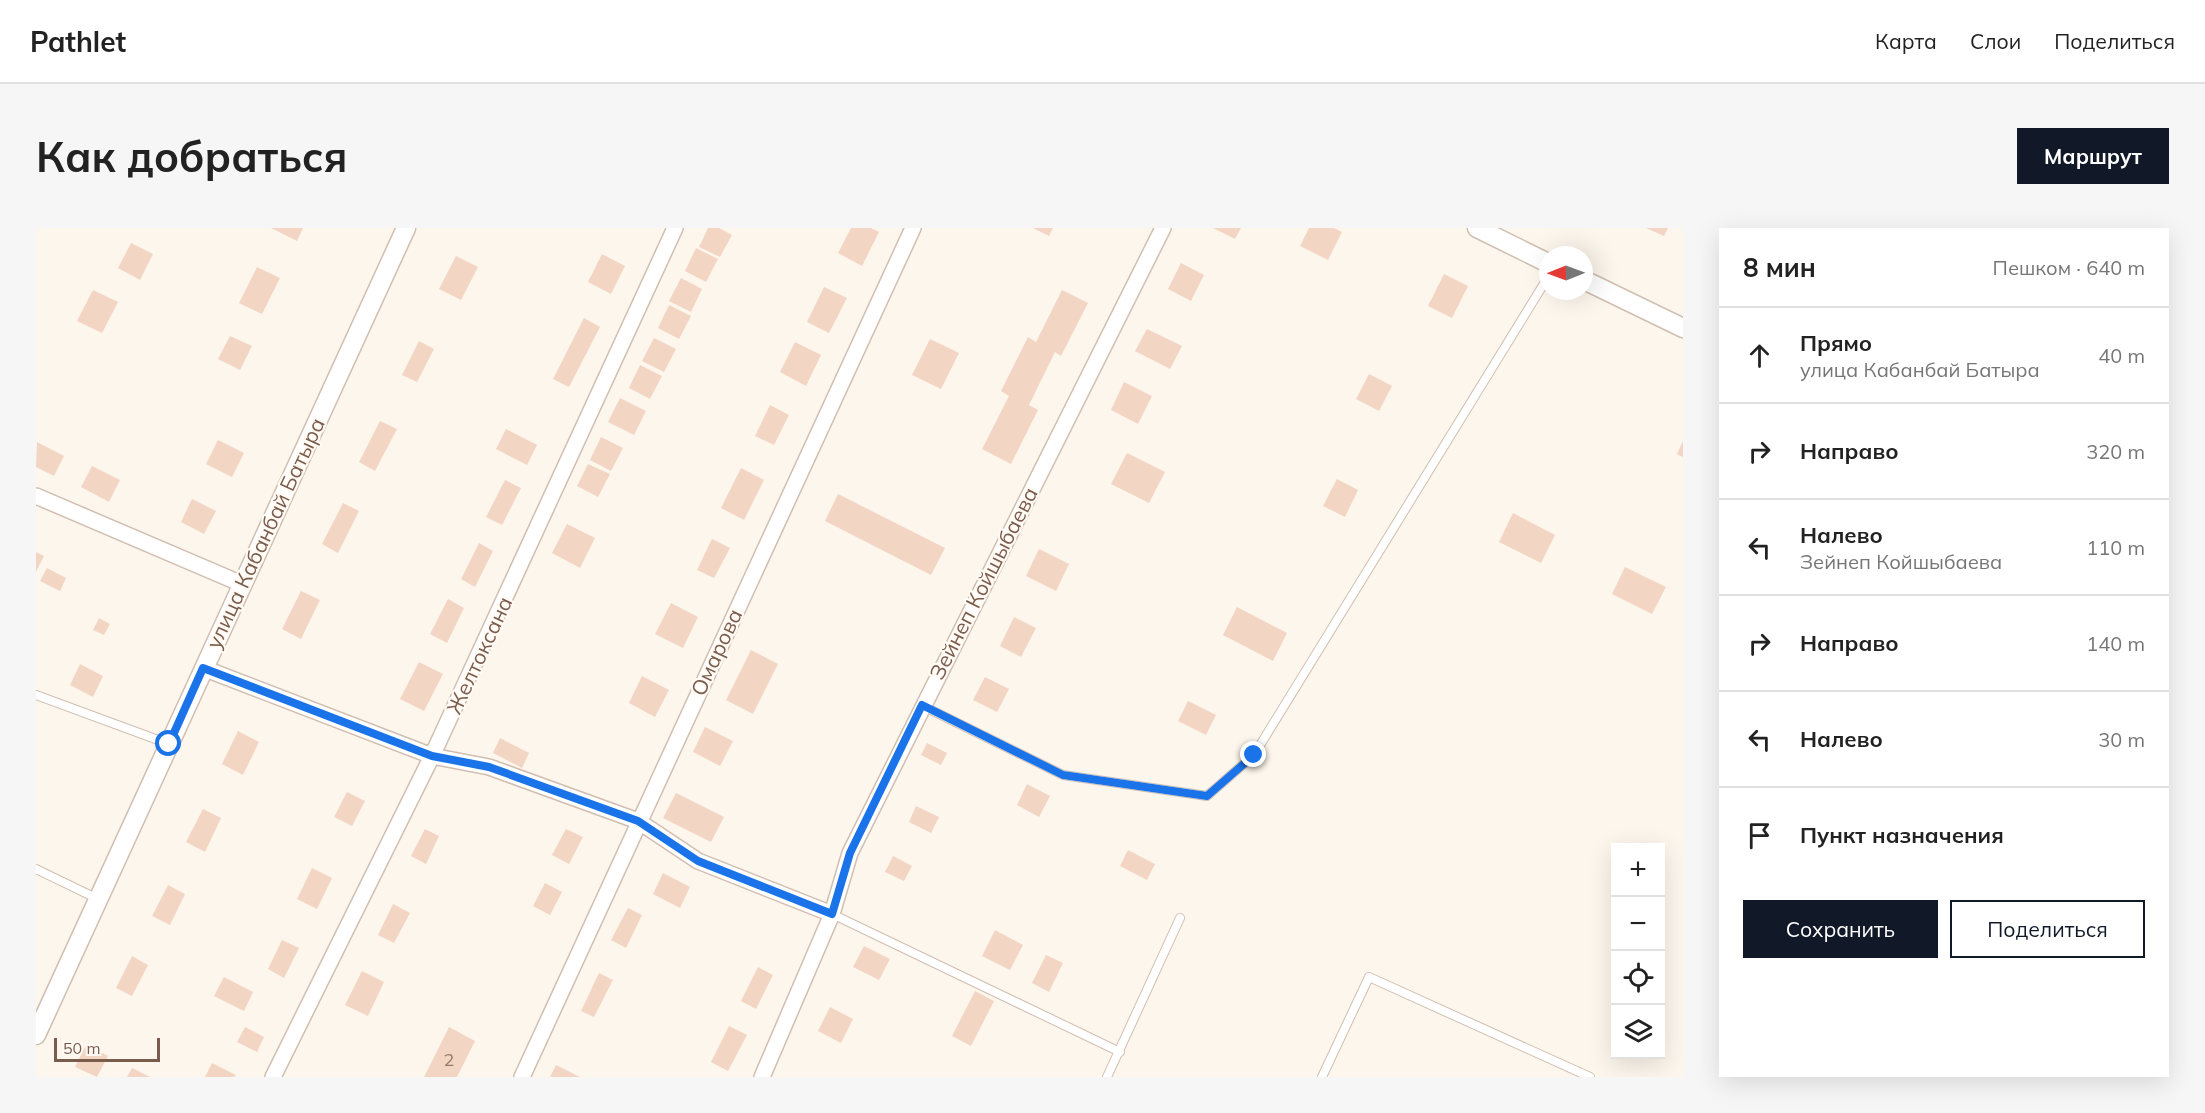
<!DOCTYPE html>
<html lang="ru">
<meta charset="utf-8">
<style>
:root{--surface:#fff;--page:#f6f6f6;--text:#222;--muted:#767676;--line:#e0e0e0;--accent:#111827}
body{margin:0;font-family:Mulish,sans-serif;background:var(--page);color:var(--text)}
.controls{position:absolute;right:18px;bottom:18px;display:grid;overflow:hidden;border-radius:0px;box-shadow:0 6px 24px #0002}
.controls button{width:54px;height:54px;display:grid;place-items:center;padding:0;border:0;border-bottom:2px solid var(--line);background:var(--surface);color:var(--text);font:30px sans-serif}
.compass{position:absolute;left:1503px;top:18px;width:54px;height:54px;border-radius:50%;background:var(--surface);box-shadow:0 6px 24px #0002;rotate:269deg}
.scale{position:absolute;left:18px;bottom:15px;width:106px;box-sizing:border-box;padding-left:6px;border:3px solid #7a5c4d;border-top:0;font-size:16px;line-height:21px;white-space:nowrap;color:#7a5c4d;-webkit-text-stroke:4px #fffaf3;paint-order:stroke}
.stop{position:absolute;width:18px;height:18px;margin:-14px;border:4px solid #1a73e8;border-radius:50%;background:#fff}
.stop.end{background:#1a73e8;border-color:#fff;box-shadow:0 2px 6px #0008}
.list{margin:0;padding:0;list-style:none}
h2{display:flex;justify-content:space-between;align-items:center;height:78px;margin:0;padding:0 24px;font-size:26px}
h2 small{font-size:20px;font-weight:400;color:var(--muted)}
.list li{display:grid;grid-template-columns:39px 1fr auto;gap:18px;align-items:center;box-sizing:border-box;height:96px;padding:0 24px;border-top:2px solid var(--line)}
.list b{display:block;font-size:22px;white-space:nowrap}
.list p{margin:0;font-size:20px;white-space:nowrap;color:var(--muted)}
.list em{font-size:20px;font-style:normal;color:var(--muted)}
.actions{display:flex;gap:12px;padding:18px 24px}
.actions a{flex:1;padding:14px 0;border:2px solid var(--accent);border-radius:0px;text-align:center;font-size:21px;color:var(--accent)}
.actions .main{background:var(--accent);color:#fff}
.icon{flex:none;width:33px;height:33px;fill:none;stroke:currentColor;stroke-width:2;stroke-linecap:round;stroke-linejoin:round}
.map{position:relative;flex:none;width:1647px;height:849px;overflow:hidden;border-radius:0px}
header{display:flex;align-items:center;gap:36px;box-sizing:border-box;height:84px;padding:0 30px;background:var(--surface);border-bottom:2px solid var(--line)}
header strong{font-size:28px}
nav{display:flex;gap:33px;margin-inline-start:auto;font-size:21px}
.intro{display:flex;align-items:center;justify-content:space-between;box-sizing:border-box;height:144px;padding:0 36px}
h1{margin:0;font-size:42px}
.button{padding:15px 27px;border-radius:0px;background:var(--accent);color:#fff;font-size:21px;font-weight:700}
main{display:flex;gap:36px;padding:0 36px}
aside{flex:1;background:var(--surface);border-radius:0px;box-shadow:0 6px 24px #0002}
.map>svg:first-child{display:block}
.building{fill:#f3d5c3}
.lines{fill:none;stroke-linecap:round;stroke-linejoin:round}
.service-casing{stroke:#d1beb0;stroke-width:10}
.minor-casing{stroke:#d1beb0;stroke-width:18}
.tertiary-casing{stroke:#d1beb0;stroke-width:21}
.service{stroke:#fff;stroke-width:8}
.minor{stroke:#fff;stroke-width:15}
.tertiary{stroke:#fff;stroke-width:18}
.route{stroke:#1a73e8;stroke-width:8}
.labels{text-anchor:middle;dominant-baseline:central;stroke-width:4.5;stroke-linejoin:round;paint-order:stroke}
.number-label{font-size:18px;fill:#987a6a}
.street-label{font-size:21px;fill:#7a5c4d;stroke:#fffaf3}
</style>
<header>
<strong>Pathlet</strong>
<nav><a>Карта</a><a>Слои</a><a>Поделиться</a></nav>
</header>
<div class="intro"><h1>Как добраться</h1><a class="button">Маршрут</a></div>
<main>
<div class="map">
<svg width="1647" height="849" viewBox="0 0 1647 849">
<rect width="100%" height="100%" fill="#fdf6ec"/>
<path class="building" d="M235,0H267L261,13Z
M672,0H683L696,7L684,29L663,19Z
M815,0H835L843,4L826,38L802,25Z
M997,0H1017L1013,8Z
M1177,0H1205L1199,11Z
M1273,0H1298L1306,4L1292,32L1264,18Z
M1610,0H1632L1628,8Z
M95,15L117,26L104,52L82,40Z
M660,20L682,31L670,54L649,43Z
M566,26L589,38L575,66L552,54Z
M420,28L442,39L425,72L403,61Z
M1145,35L1168,47L1155,73L1132,61Z
M221,39L244,50L226,86L203,75Z
M1408,46L1432,58L1416,90L1392,78Z
M645,50L666,61L655,84L633,73Z
M788,59L811,70L793,105L771,94Z
M57,62L82,74L66,105L41,93Z
M1026,62L1052,75L1025,128L1019,124L993,177L1002,182L975,236L946,221L973,168L965,163L992,109L1000,114Z
M633,77L655,88L643,111L622,100Z
M548,90L564,99L533,159L517,151Z
M1111,101L1146,118L1134,141L1099,123Z
M194,108L216,118L204,142L182,131Z
M618,110L640,121L628,144L606,133Z
M894,111L923,125L905,161L876,147Z
M383,113L398,121L381,154L366,147Z
M759,114L785,127L770,158L744,144Z
M604,137L626,148L614,171L593,160Z
M1333,146L1356,158L1343,183L1320,171Z
M1088,154L1116,168L1102,196L1075,182Z
M584,170L610,183L598,207L572,194Z
M734,177L753,187L738,217L719,208Z
M344,193L361,201L339,243L323,234Z
M470,201L501,217L491,237L460,221Z
M565,209L587,220L575,243L554,232Z
M182,212L208,225L196,249L170,236Z
M1647,213V229L1641,226Z
M1,214L28,228L18,248L0,239Z
M1091,225L1129,244L1113,275L1075,256Z
M552,236L574,246L562,269L541,258Z
M56,238L84,252L73,274L45,259Z
M705,240L728,252L708,292L685,280Z
M1301,251L1322,262L1309,289L1287,278Z
M469,252L485,260L466,297L450,289Z
M802,266L909,320L895,347L789,293Z
M156,271L180,283L168,306L145,294Z
M307,275L323,283L302,325L286,316Z
M1477,285L1519,307L1505,335L1463,314Z
M531,296L559,310L544,340L516,325Z
M676,311L694,320L678,350L661,342Z
M443,315L457,323L439,359L425,351Z
M1003,321L1033,336L1020,363L990,348Z
M0,324L8,328L0,344Z
M1589,339L1630,359L1616,386L1576,366Z
M11,340L30,350L24,363L4,353Z
M265,363L284,372L265,411L246,401Z
M412,371L428,380L411,415L394,406Z
M635,375L662,389L647,420L619,406Z
M1201,379L1251,405L1237,433L1187,407Z
M978,389L1000,400L985,429L964,418Z
M63,390L74,396L68,407L57,402Z
M715,422L742,436L717,486L690,472Z
M383,434L407,446L388,483L364,471Z
M44,436L67,448L57,469L34,457Z
M606,448L633,462L619,489L593,475Z
M949,449L973,461L961,484L937,472Z
M1152,473L1180,487L1170,507L1142,493Z
M669,499L697,513L684,538L657,524Z
M202,503L223,514L207,547L186,536Z
M464,510L493,525L486,540L457,525Z
M891,515L911,525L905,537L885,527Z
M991,556L1014,568L1003,589L981,577Z
M311,564L329,573L316,598L298,589Z
M640,565L688,589L675,614L627,590Z
M880,578L903,589L895,605L873,594Z
M167,581L185,590L169,624L150,614Z
M389,601L403,608L390,636L375,628Z
M530,601L547,609L533,636L516,627Z
M1092,622L1119,636L1111,652L1084,638Z
M857,628L876,638L868,653L849,644Z
M276,640L296,650L281,681L261,671Z
M627,645L654,659L644,680L617,666Z
M509,655L526,664L514,687L497,678Z
M132,657L149,666L134,697L116,688Z
M357,676L374,685L358,715L342,707Z
M592,680L606,687L590,720L575,712Z
M959,702L987,717L974,742L946,728Z
M246,712L263,720L248,750L232,741Z
M828,718L854,731L843,752L817,739Z
M1010,727L1027,735L1013,764L996,755Z
M96,728L112,737L96,768L80,760Z
M722,739L737,747L720,781L705,773Z
M326,743L348,754L332,788L309,777Z
M563,745L577,752L558,789L545,783Z
M188,749L217,764L208,783L178,768Z
M939,763L958,773L935,818L916,808Z
M794,779L817,791L805,815L782,803Z
M693,798L711,807L692,843L675,834Z
M209,799L228,809L221,824L201,814Z
M413,799L439,813L421,849H388Z
M50,817L72,828L61,849L39,839Z
M176,835L200,847L198,849H169Z
M520,837L544,849H514Z
M96,840L114,849H91Z"/>
<g class="lines">
<g class="service-casing">
<path id="service" d="M0,467L133,516
M887,478L1027,547L1171,568L1218,527L1512,49
M0,641L60,670
M796,686L1084,824
M1071,849L1144,690
M1286,849L1333,749L1554,849"/>
</g>
<g class="minor-casing">
<path id="minor" d="M0,268L206,356
M167,440L396,528L453,539L602,593L662,633L796,686
M237,849L396,528L639,0
M486,849L877,0
M726,849L796,686L814,625L1127,0"/>
</g>
<g class="tertiary-casing">
<path id="tertiary" d="M1441,0L1512,35
M1548,52L1647,100
M0,807L370,0"/>
</g>
<use href="#service" class="service"/>
<use href="#minor" class="minor"/>
<use href="#tertiary" class="tertiary"/>
</g>
<g class="lines">
<path class="route" d="M133,516L167,440L396,528L453,539L602,593L662,633L796,686L814,625L886,477L1027,547L1171,568L1218,527"/>
</g>
<g class="labels">
<g class="number-label">
<text x="413" y="831">2</text>
</g>
<g class="street-label">
<text transform="translate(229 305) rotate(-65)">улица Кабанбай Батыра</text>
<text transform="translate(947 355) rotate(-63)">Зейнеп Койшыбаева</text>
<text transform="translate(680 424) rotate(-65)">Омарова</text>
<text transform="translate(443 427) rotate(-65)">Желтоксана</text>
</g>
</g>
</svg>
<div class="controls">
<button>+</button>
<button>−</button>
<button><svg class="icon" aria-label="locate" viewBox="0 0 24 24"><circle cx="12" cy="12" r="6"/><path d="M12 2v4M12 18v4M2 12h4M18 12h4"/></svg></button>
<button><svg class="icon" aria-label="layers" viewBox="0 0 24 24"><path d="M12 4l9 5-9 5-9-5zM3 14l9 5 9-5"/></svg></button>
</div>
<svg class="compass" viewBox="-18 -18 36 36"><path d="M0-13l5 13h-10z" fill="#e53935"/><path d="M0 13l5-13h-10z" fill="#767676"/></svg>
<div class="scale">50 m</div>
<div class="stop" style="left:133px;top:516px"></div>
<div class="stop end" style="left:1218px;top:527px"></div>
</div>
<aside>
<h2>8 мин<small>Пешком · 640 m</small></h2>
<ul class="list">
<li><svg class="icon" aria-label="ahead" viewBox="0 0 24 24"><path d="M12 20V5M6 11l6-6 6 6"/></svg><div><b>Прямо</b><p>улица Кабанбай Батыра</p></div><em>40 m</em></li>
<li><svg class="icon" aria-label="right" viewBox="0 0 24 24"><path d="M7 20v-9h11M14 6l5 5-5 5"/></svg><div><b>Направо</b></div><em>320 m</em></li>
<li><svg class="icon" aria-label="left" viewBox="0 0 24 24"><path d="M17 20v-9H6M10 6l-5 5 5 5"/></svg><div><b>Налево</b><p>Зейнеп Койшыбаева</p></div><em>110 m</em></li>
<li><svg class="icon" aria-label="right" viewBox="0 0 24 24"><path d="M7 20v-9h11M14 6l5 5-5 5"/></svg><div><b>Направо</b></div><em>140 m</em></li>
<li><svg class="icon" aria-label="left" viewBox="0 0 24 24"><path d="M17 20v-9H6M10 6l-5 5 5 5"/></svg><div><b>Налево</b></div><em>30 m</em></li>
<li><svg class="icon" aria-label="arrive" viewBox="0 0 24 24"><path d="M6 21V4h12l-3 4 3 4H6"/></svg><div><b>Пункт назначения</b></div></li>
</ul>
<div class="actions"><a class="main">Сохранить</a><a>Поделиться</a></div>
</aside>
</main>
